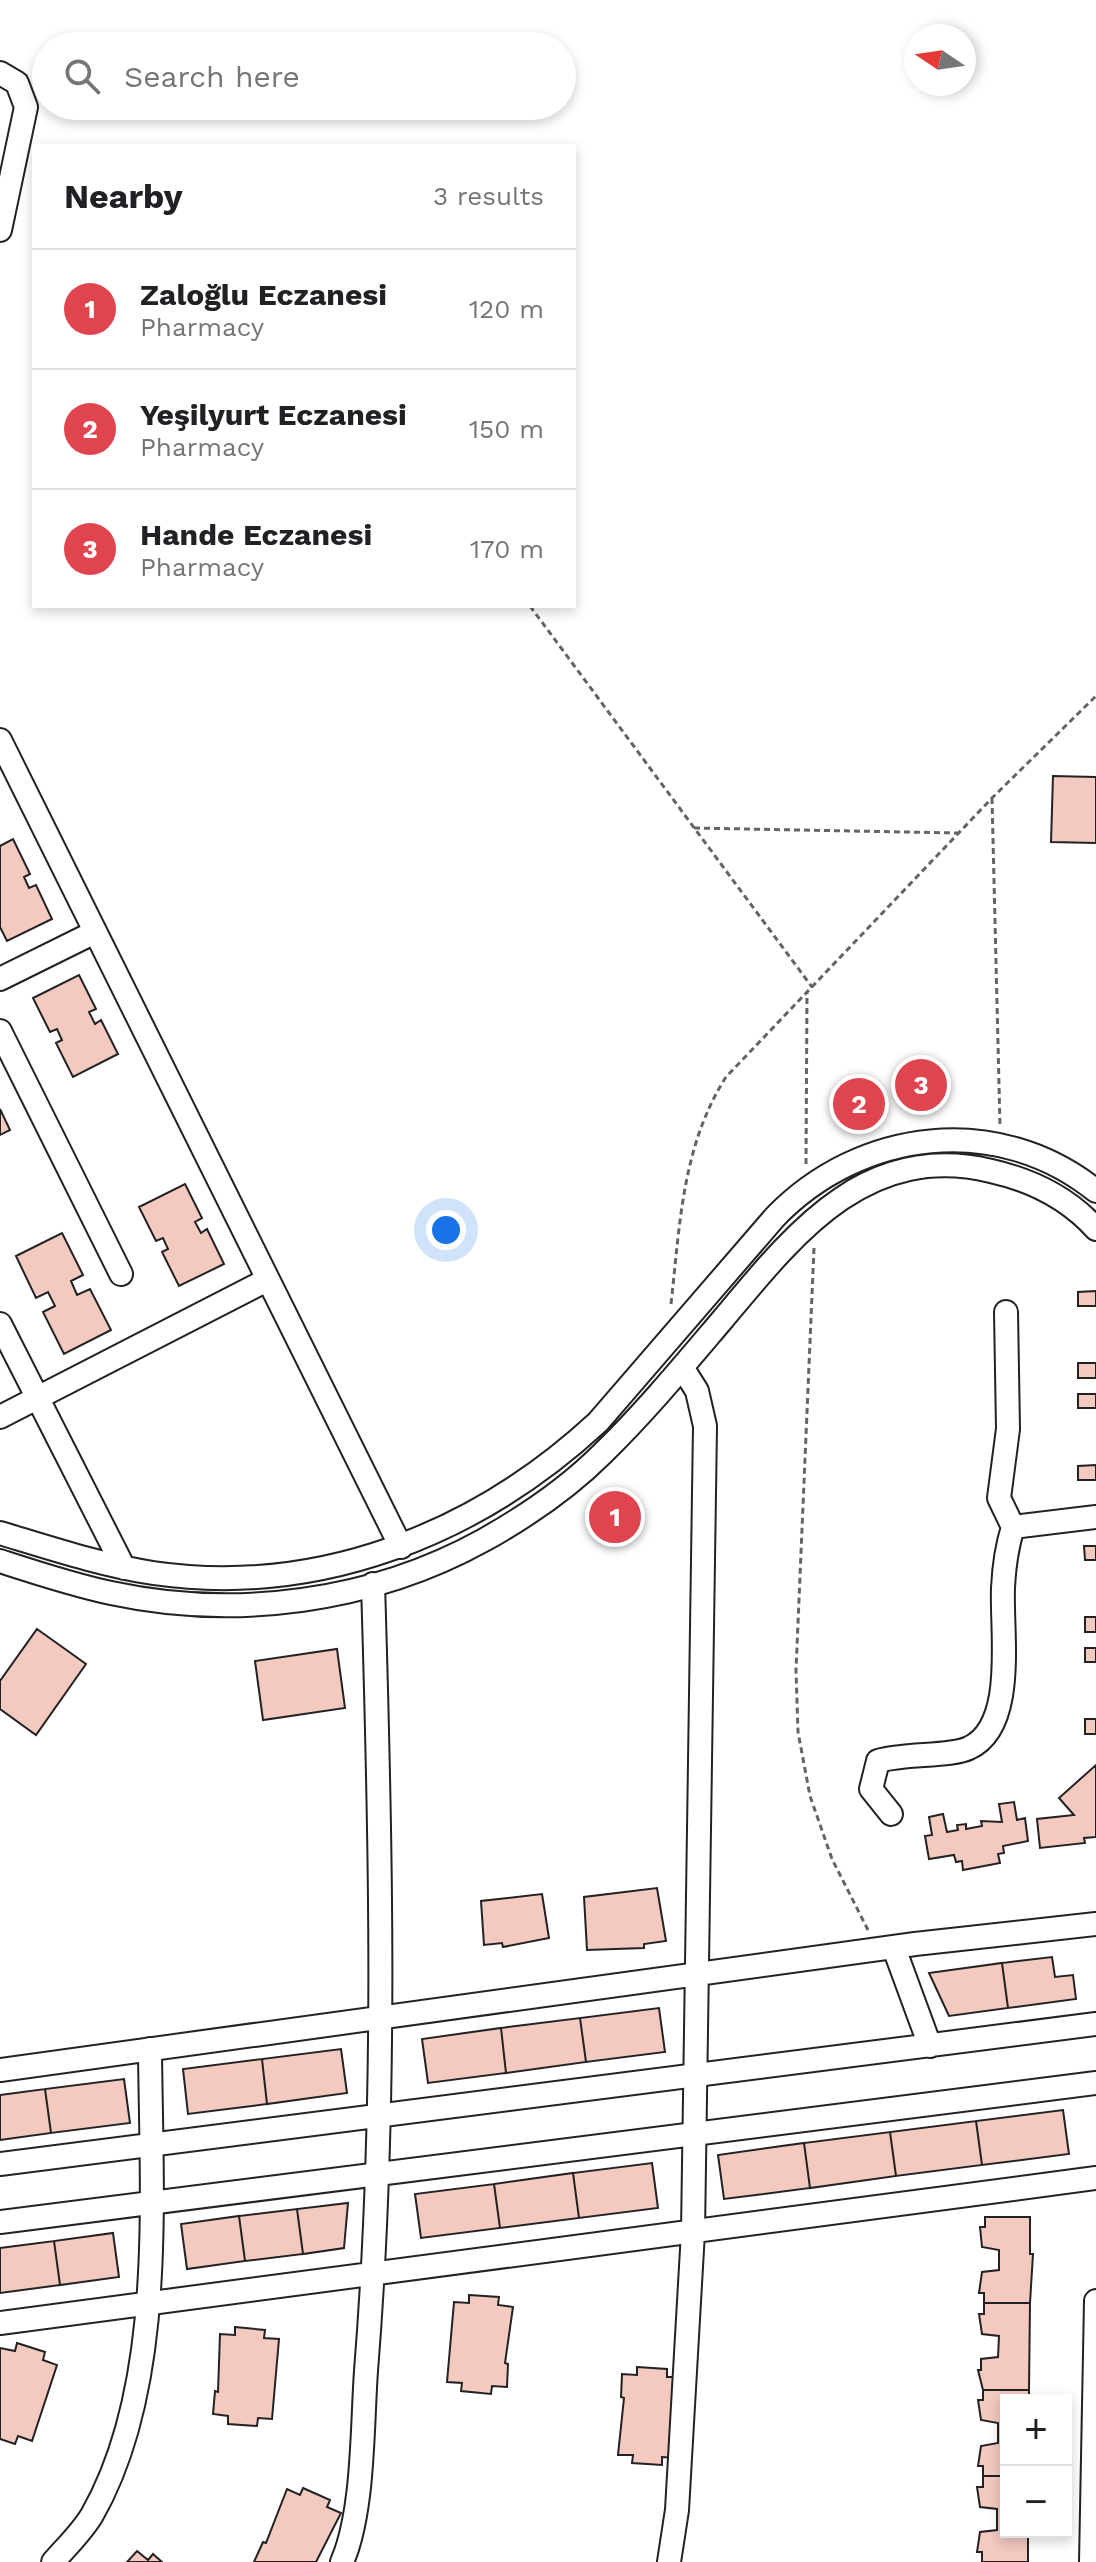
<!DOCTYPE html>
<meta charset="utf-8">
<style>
:root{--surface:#fff;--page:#f2f2f2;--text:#202124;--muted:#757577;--line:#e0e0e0;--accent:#2563eb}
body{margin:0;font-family:"Work Sans",sans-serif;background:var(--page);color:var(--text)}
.controls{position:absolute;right:24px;bottom:24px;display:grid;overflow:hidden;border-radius:0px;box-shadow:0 4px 12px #0003}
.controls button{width:72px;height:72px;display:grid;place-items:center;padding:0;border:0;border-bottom:2px solid var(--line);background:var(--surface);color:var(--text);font:40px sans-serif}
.compass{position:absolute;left:904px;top:24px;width:72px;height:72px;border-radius:50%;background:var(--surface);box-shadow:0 4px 12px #0003;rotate:283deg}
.you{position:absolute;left:446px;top:1230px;width:28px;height:28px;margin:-20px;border:6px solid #fff;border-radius:50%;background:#1a73e8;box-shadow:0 0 0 12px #1a73e833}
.badge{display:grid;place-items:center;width:52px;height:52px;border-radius:50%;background:var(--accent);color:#fff;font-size:26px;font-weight:700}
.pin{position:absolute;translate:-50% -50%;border:4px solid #fff;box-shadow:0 2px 8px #0006}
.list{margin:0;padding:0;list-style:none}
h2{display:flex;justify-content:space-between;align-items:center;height:104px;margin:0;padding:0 32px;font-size:34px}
h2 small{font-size:26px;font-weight:400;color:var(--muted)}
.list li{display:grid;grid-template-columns:52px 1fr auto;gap:24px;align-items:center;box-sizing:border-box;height:120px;padding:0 32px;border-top:2px solid var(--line)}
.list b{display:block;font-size:30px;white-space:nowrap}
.list p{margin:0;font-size:26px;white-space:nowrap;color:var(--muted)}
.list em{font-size:26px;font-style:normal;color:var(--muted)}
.icon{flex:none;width:44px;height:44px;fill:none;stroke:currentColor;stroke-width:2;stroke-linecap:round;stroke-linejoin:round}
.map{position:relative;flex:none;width:1096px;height:2562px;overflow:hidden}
.search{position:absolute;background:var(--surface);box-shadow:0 4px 12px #0003;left:32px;top:32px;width:544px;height:88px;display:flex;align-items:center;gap:20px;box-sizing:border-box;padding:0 28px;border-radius:44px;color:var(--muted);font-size:30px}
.panel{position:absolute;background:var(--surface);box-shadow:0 4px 12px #0003;left:32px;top:144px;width:544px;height:464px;border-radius:0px}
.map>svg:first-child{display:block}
.building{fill:#f3c9c0;stroke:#222;stroke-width:2}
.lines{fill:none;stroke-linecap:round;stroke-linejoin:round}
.minor-casing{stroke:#222;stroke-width:26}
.path{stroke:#646464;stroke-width:3;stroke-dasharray:6 4;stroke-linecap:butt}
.minor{stroke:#fff;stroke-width:22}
</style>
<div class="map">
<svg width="1096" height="2562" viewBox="0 0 1096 2562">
<rect width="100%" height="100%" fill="#fff"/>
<path class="building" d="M1053,776L1096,777V843L1051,842Z
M13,839L30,874L24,877L29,888L36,885L52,919L7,941L0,927V846Z
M79,975L96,1009L89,1012L95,1024L101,1020L118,1054L73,1077L56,1043L62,1040L57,1029L50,1032L33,998Z
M0,1109L10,1130L0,1135Z
M185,1184L202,1218L195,1222L201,1233L207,1229L224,1264L179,1286L162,1252L168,1249L163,1238L156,1241L139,1207Z
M62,1233L83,1275L71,1281L77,1295L90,1289L111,1330L64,1354L43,1312L55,1306L48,1292L36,1298L16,1256Z
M1096,1291V1306H1078V1292Z
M1078,1363H1096V1378H1078Z
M1078,1394H1096V1408H1078Z
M1096,1465V1480H1078V1466Z
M1084,1546H1096V1560H1085Z
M1085,1617H1096V1632H1085Z
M37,1629L86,1664L36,1735L0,1709V1681Z
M1085,1648H1096V1662H1085Z
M337,1649L345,1708L263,1720L255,1661Z
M1085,1719H1096V1734H1085Z
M1096,1765V1837L1084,1838L1085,1843L1040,1848L1037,1819L1074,1815L1059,1798Z
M1014,1802L1017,1820L1025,1818L1028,1841L1003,1846L1004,1853L998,1854L1000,1863L963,1870L962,1861L956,1862L954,1855L929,1859L925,1836L932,1835L929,1817L943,1814L947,1832L958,1830L957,1825L966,1824V1829L982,1826L981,1821L1002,1822L999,1804Z
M657,1888L666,1941L644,1944V1948L587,1950L584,1897Z
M542,1894L549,1938L503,1947L502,1943L484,1945L481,1901Z
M1052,1957L1055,1977L1073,1975L1076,1999L1008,2008L1002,1963Z
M1002,1963L1008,2008L949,2016L929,1973Z
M659,2008L665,2052L586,2062L580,2018Z
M580,2018L586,2062L506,2073L501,2028Z
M501,2028L506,2073L428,2083L422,2039Z
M341,2049L347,2093L267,2104L262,2059Z
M262,2059L267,2104L188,2114L183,2069Z
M124,2079L130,2123L51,2133L45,2089Z
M45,2089L51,2133L0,2140V2095Z
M1063,2110L1069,2154L982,2165L976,2121Z
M976,2121L982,2165L896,2176L890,2132Z
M890,2132L896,2176L810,2188L804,2143Z
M804,2143L810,2188L724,2199L718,2155Z
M652,2163L658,2208L579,2218L573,2173Z
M573,2173L579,2218L500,2228L494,2184Z
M494,2184L500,2228L421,2238L415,2194Z
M348,2203L344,2248L303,2254L297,2209Z
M297,2209L303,2254L245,2261L239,2216Z
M239,2216L245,2261L187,2269L181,2224Z
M985,2217H1030V2254H1033L1030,2303H984V2293H979L982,2272L999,2270V2250L982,2247L980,2227H985Z
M113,2233L119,2277L60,2285L54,2241Z
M54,2241L60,2285L0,2293V2248Z
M469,2295L499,2297L498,2305L513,2307L505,2363L508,2364L507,2387L492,2386L491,2394L461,2391L462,2383L447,2382L454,2302L469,2303Z
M984,2303H1030L1029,2390H983L978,2370H981V2359L998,2357L999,2336L982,2334L979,2314H984Z
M235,2327L265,2330L264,2338L279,2339L272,2419L258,2418L257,2426L228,2424V2416L213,2414L215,2391L218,2392L220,2334L235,2335Z
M17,2343L45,2352L43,2360L57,2365L32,2441L18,2436L15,2444L0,2439V2348L15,2351Z
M637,2367L667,2369V2377H681L677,2458L662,2457V2465L632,2463L633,2455H618L624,2398L621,2397L622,2374L637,2375Z
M983,2390H1029V2400H1006V2476H983V2466H978L981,2446L998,2443V2423L981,2420L978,2400H983Z
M983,2476H1006V2532H1028V2562H982V2552H977L980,2532L997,2530V2509L980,2507L977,2487H983Z
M303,2488L330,2500L327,2507L341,2513L316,2562H254L263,2542L266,2543L287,2489L300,2495Z
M137,2551L148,2560L153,2554L162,2562H127Z"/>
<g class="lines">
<g class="minor-casing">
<path id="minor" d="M0,73L17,83L26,107L0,230
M0,740L401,1547
M0,979L95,932
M0,1031L121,1274
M1006,1312L1008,1429L999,1498L1013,1527
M0,1324L124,1568
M0,1417L267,1280
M0,1533C50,1548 101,1565 153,1573C319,1597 477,1534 598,1422L775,1217C860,1129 998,1112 1096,1191
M0,1561C37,1573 73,1585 111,1593C236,1620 372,1602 484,1540C527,1516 569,1487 603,1453C646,1411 684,1365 723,1319C794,1234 866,1141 991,1171C1031,1180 1068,1198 1096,1229
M891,1814L871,1789L878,1761C905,1753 951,1757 969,1748C1017,1726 1001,1632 1003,1588C1004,1567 1007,1546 1013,1527L1096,1517
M894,1948L930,2046
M0,2070L915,1944L1096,1924
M0,2164L1096,2024
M0,2222L1096,2083
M0,2323L1096,2178
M53,2562C66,2547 82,2532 92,2515C166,2386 151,2195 150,2049
M342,2562C364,2512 362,2426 366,2371C387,2109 381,1846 373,1584
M669,2562L677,2510L693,2232L705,1426L697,1391L682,1367
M1091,2562L1096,2301"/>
</g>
<path class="path" d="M530,606L812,987
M992,798L1000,1126
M694,828L958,833
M806,1164L807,992
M814,1248L796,1670L798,1732L810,1796L832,1859L868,1930
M671,1304C680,1224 682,1146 726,1077L992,798L1096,696"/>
<use href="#minor" class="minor"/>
</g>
</svg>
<div class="controls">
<button>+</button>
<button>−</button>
</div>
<svg class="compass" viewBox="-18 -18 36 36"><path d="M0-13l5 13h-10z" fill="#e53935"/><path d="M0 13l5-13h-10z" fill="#757577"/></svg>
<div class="you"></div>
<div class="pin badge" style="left:615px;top:1517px;background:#e0444e">1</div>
<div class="pin badge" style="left:859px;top:1104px;background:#e0444e">2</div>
<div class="pin badge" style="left:921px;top:1085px;background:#e0444e">3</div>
<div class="search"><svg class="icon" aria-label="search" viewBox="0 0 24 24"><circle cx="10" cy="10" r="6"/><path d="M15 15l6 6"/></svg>Search here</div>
<section class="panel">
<h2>Nearby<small>3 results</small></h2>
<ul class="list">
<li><span class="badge" style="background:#e0444e">1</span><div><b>Zaloğlu Eczanesi</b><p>Pharmacy</p></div><em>120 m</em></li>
<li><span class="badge" style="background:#e0444e">2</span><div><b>Yeşilyurt Eczanesi</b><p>Pharmacy</p></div><em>150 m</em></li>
<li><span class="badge" style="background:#e0444e">3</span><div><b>Hande Eczanesi</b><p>Pharmacy</p></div><em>170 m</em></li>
</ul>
</section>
</div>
